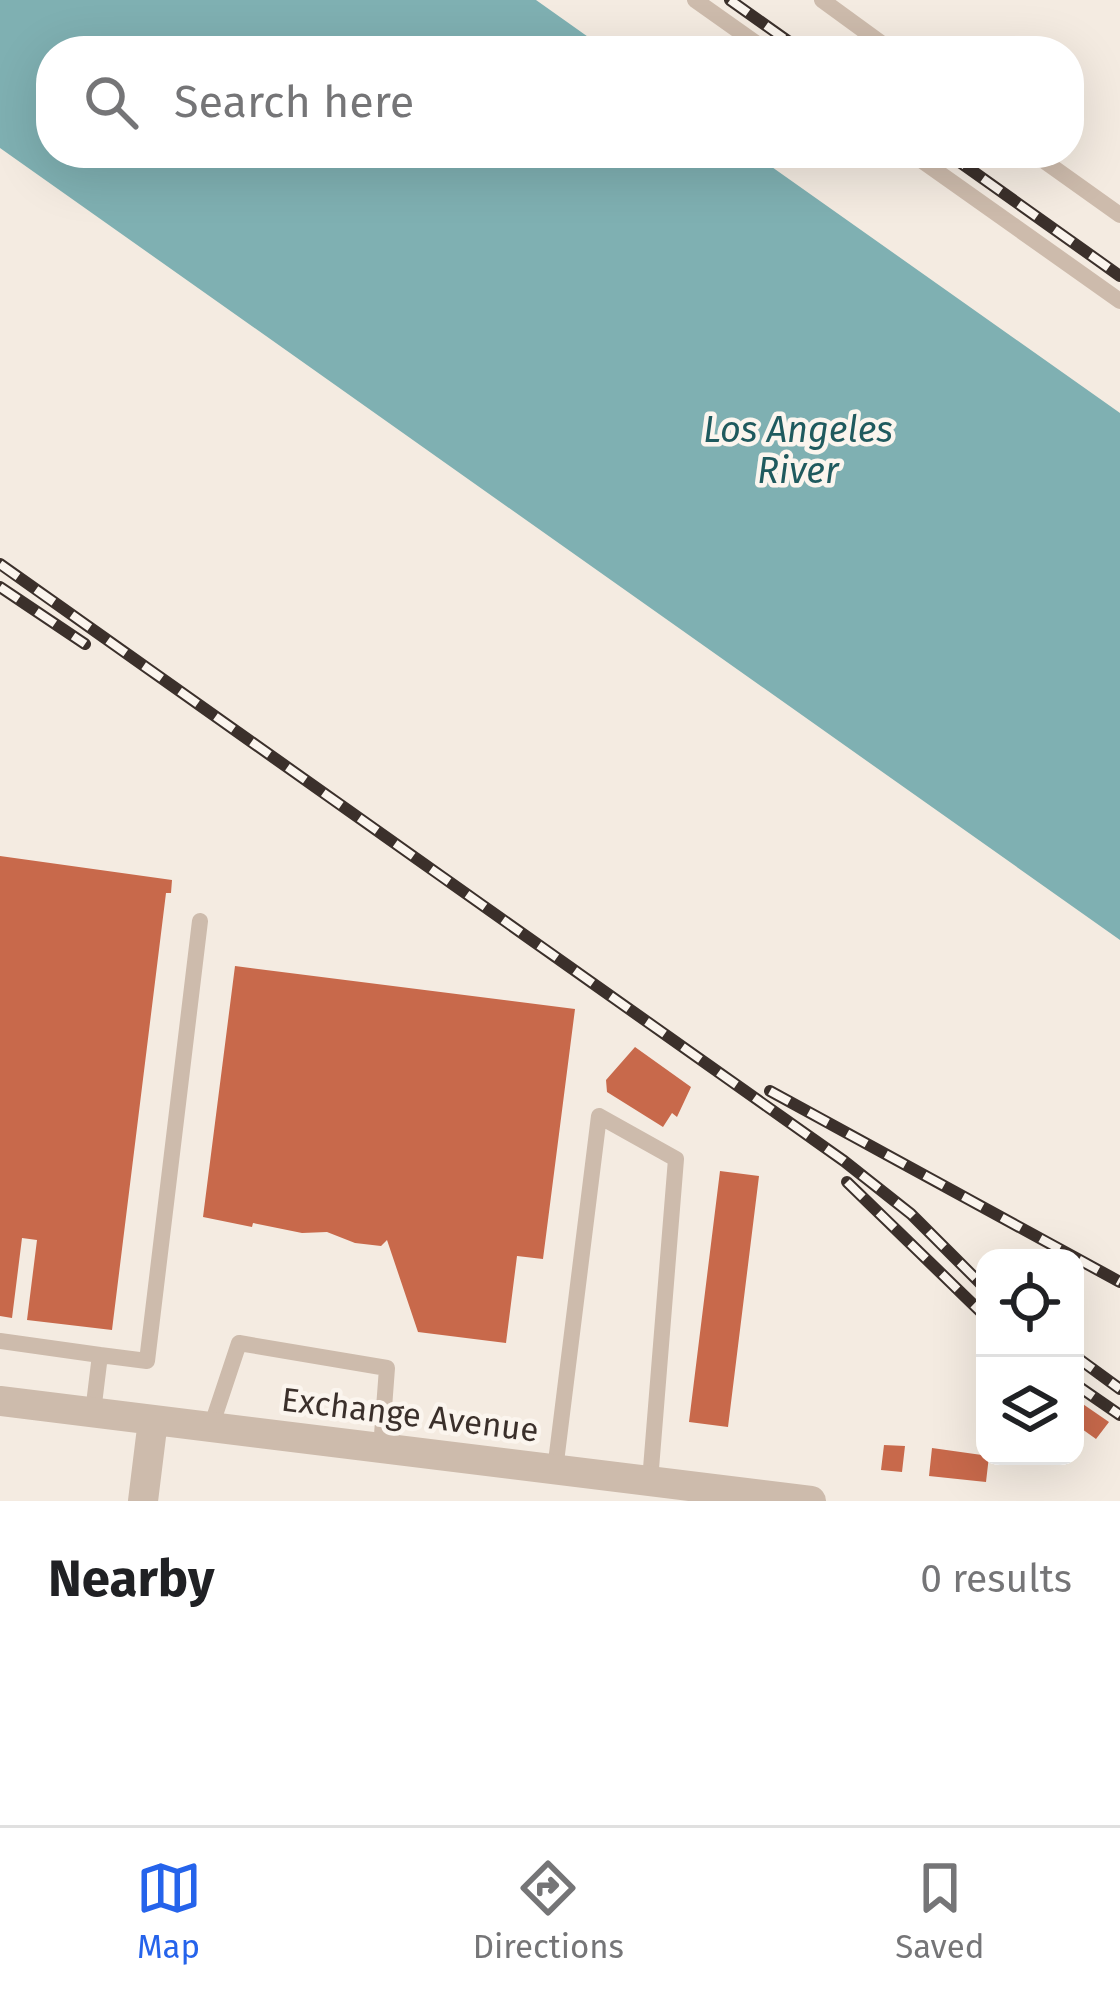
<!DOCTYPE html>
<style>
:root{--surface:#fff;--page:#f2f2f2;--text:#202124;--muted:#757577;--line:#e0e0e0;--accent:#2563eb}
body{margin:0;font-family:"Fira Sans",sans-serif;background:var(--page);color:var(--text)}
.controls{position:absolute;right:36px;bottom:36px;display:grid;overflow:hidden;border-radius:24px;box-shadow:0 12px 48px #0002}
.controls button{width:108px;height:108px;display:grid;place-items:center;padding:0;border:0;border-bottom:3px solid var(--line);background:var(--surface);color:var(--text);font:60px sans-serif}
.list{margin:0;padding:0;list-style:none}
h2{display:flex;justify-content:space-between;align-items:center;height:156px;margin:0;padding:0 48px;font-size:51px}
h2 small{font-size:39px;font-weight:400;color:var(--muted)}
.icon{flex:none;width:66px;height:66px;fill:none;stroke:currentColor;stroke-width:2;stroke-linecap:round;stroke-linejoin:round}
.map{position:relative;flex:none;width:1120px;height:1501px;overflow:hidden}
.search{position:absolute;background:var(--surface);box-shadow:0 12px 48px #0002;left:36px;right:36px;top:36px;height:132px;display:flex;align-items:center;gap:30px;box-sizing:border-box;padding:0 42px;border-radius:48px;color:var(--muted);font-size:45px}
.sheet{height:324px;background:var(--surface)}
nav{display:flex;justify-content:space-around;align-items:center;box-sizing:border-box;height:168px;border-top:3px solid var(--line);background:var(--surface);font-size:33px;color:var(--muted)}
nav a{display:grid;justify-items:center;gap:6px}
nav .on{color:var(--accent)}
.map>svg:first-child{display:block}
.water{fill:#7fb0b2}
.building{fill:#c8694b}
.lines{fill:none;stroke-linecap:round;stroke-linejoin:round}
.lane{stroke:#cdbbac;stroke-width:16}
.street{stroke:#cdbbac;stroke-width:30}
.rail-casing{stroke:#3b302b;stroke-width:12}
.rail{stroke:#fbf5ee;stroke-width:8;stroke-dasharray:22;stroke-linecap:butt}
.labels{text-anchor:middle;dominant-baseline:central;stroke-width:9;stroke-linejoin:round;paint-order:stroke}
.street-label{font-size:33px;fill:#3b302b;stroke:#fbf5ee}
.water-label{font-size:36px;font-style:italic;fill:#1f5a5e;stroke:#fbf5ee}
</style>
<div class="map">
<svg width="1120" height="1501" viewBox="0 0 1120 1501">
<rect width="100%" height="100%" fill="#f4ebe1"/>
<path class="water" d="M0,0H536L608,51H51V153H752L1120,413V940L0,148Z"/>
<path class="building" d="M0,856L172,880L171,893H166L112,1330L27,1320L37,1240L22,1238L12,1318L0,1316Z
M235,966L575,1009L543,1259L517,1256L506,1343L418,1332L387,1240L381,1246L355,1243L327,1232L302,1233L253,1223L252,1227L203,1217Z
M635,1047L691,1087L677,1117L672,1113L663,1127L607,1092L606,1080Z
M720,1171L759,1176L728,1427L689,1422Z
M1077,1400L1109,1422L1096,1439L1075,1424Z
M884,1445L905,1446L902,1472L881,1470Z
M932,1448L989,1456L986,1482L929,1476Z"/>
<g class="lines">
<path class="lane" d="M695,0L767,51
M822,0L892,51
M911,153L1120,301
M1033,153L1120,215
M0,1341L100,1355L93,1412
M100,1355L147,1361L200,921
M211,1427L239,1343L387,1368L381,1448
M555,1470L599,1116L676,1159L650,1481"/>
<path class="street" d="M0,1401L811,1501
M143,1501L153,1420"/>
<g class="rail-casing">
<path id="rail" d="M730,0L802,51
M947,153L1120,276
M0,564L844,1161L911,1214L985,1288
M0,587L85,644
M770,1091L1120,1282
M847,1182L985,1316
M1075,1356L1120,1389
M1075,1384L1120,1415"/>
</g>
<use href="#rail" class="rail"/>
</g>
<g class="labels">
<g class="street-label">
<text transform="translate(410 1415) rotate(7)">Exchange Avenue</text>
</g>
<g class="water-label">
<text x="798" y="430">Los Angeles<tspan x="798" dy="41">River</tspan></text>
</g>
</g>
</svg>
<div class="controls">
<button><svg class="icon" aria-label="locate" viewBox="0 0 24 24"><circle cx="12" cy="12" r="6"/><path d="M12 2v4M12 18v4M2 12h4M18 12h4"/></svg></button>
<button><svg class="icon" aria-label="layers" viewBox="0 0 24 24"><path d="M12 4l9 5-9 5-9-5zM3 14l9 5 9-5"/></svg></button>
</div>
<div class="search"><svg class="icon" aria-label="search" viewBox="0 0 24 24"><circle cx="10" cy="10" r="6"/><path d="M15 15l6 6"/></svg>Search here</div>
</div>
<section class="sheet">
<h2>Nearby<small>0 results</small></h2>
<ul class="list">
</ul>
</section>
<nav>
<a class="on"><svg class="icon" aria-label="map" viewBox="0 0 24 24"><path d="M3 6l6-2 6 2 6-2v14l-6 2-6-2-6 2zM9 4v14M15 6v14"/></svg>Map</a>
<a><svg class="icon" aria-label="directions" viewBox="0 0 24 24"><path d="M12 3l9 9-9 9-9-9zM9 14v-3h6M13 9l2 2-2 2"/></svg>Directions</a>
<a><svg class="icon" aria-label="saved" viewBox="0 0 24 24"><path d="M7 4h10v16l-5-4-5 4z"/></svg>Saved</a>
</nav>
